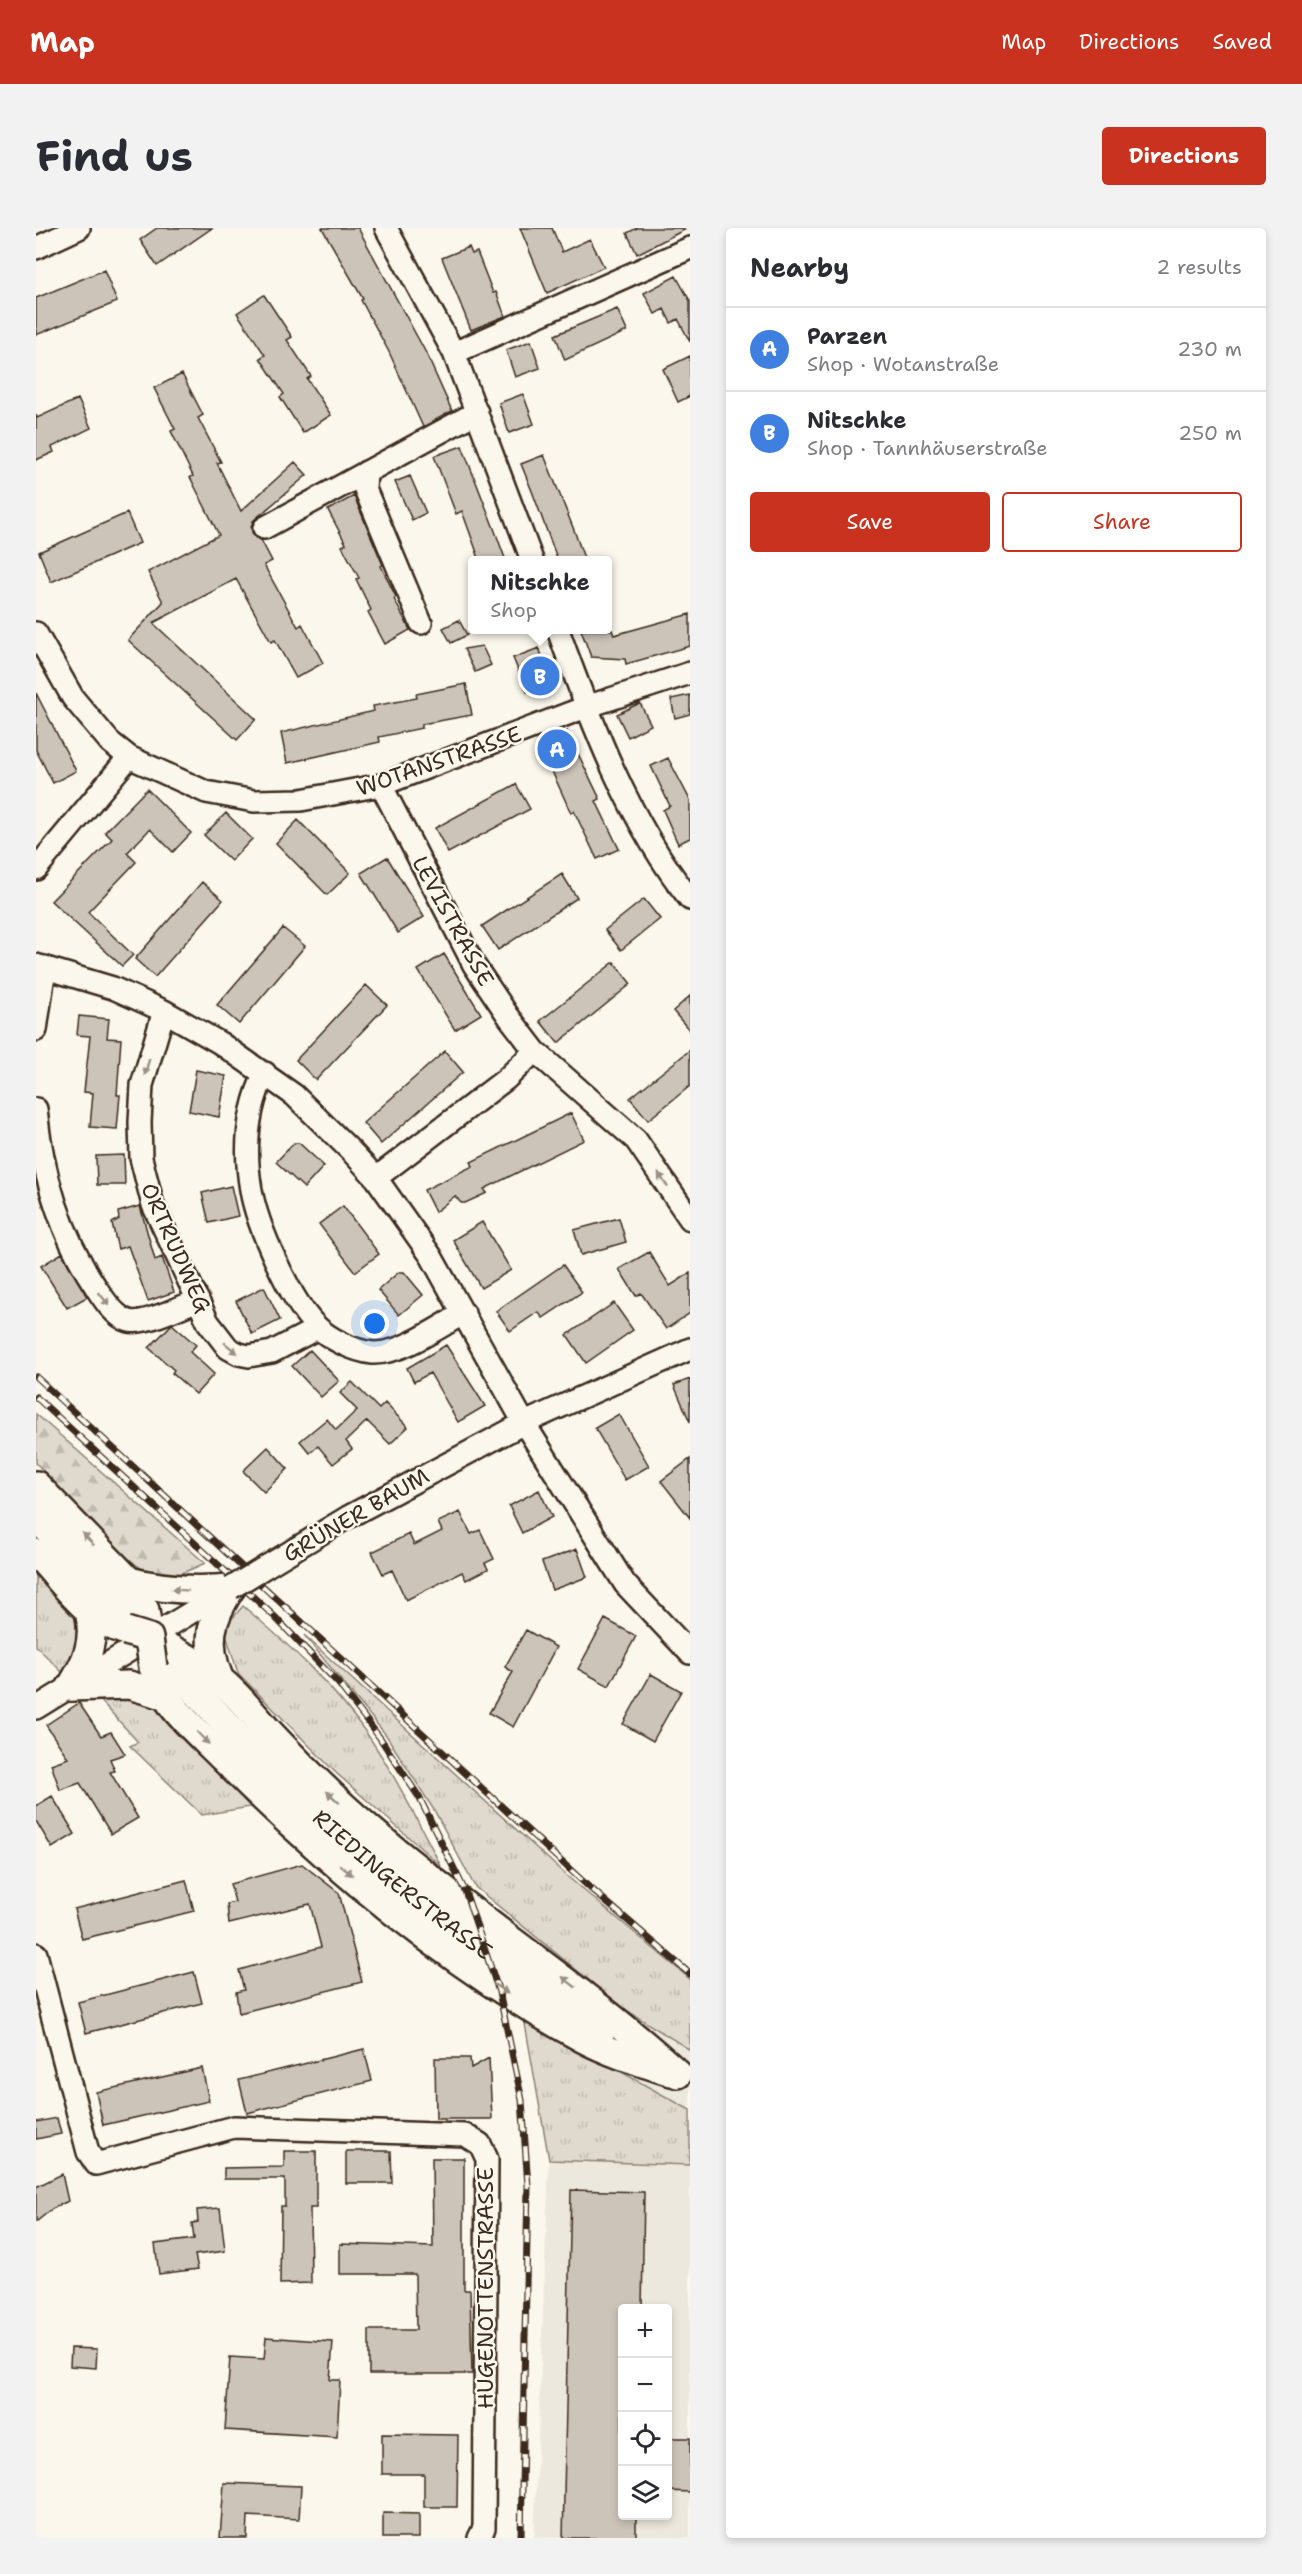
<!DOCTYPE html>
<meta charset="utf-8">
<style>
:root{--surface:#fff;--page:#f2f2f3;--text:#2b2b33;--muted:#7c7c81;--line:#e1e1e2;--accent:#c8321e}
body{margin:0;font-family:"Shantell Sans",sans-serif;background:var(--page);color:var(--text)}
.controls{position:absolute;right:18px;bottom:18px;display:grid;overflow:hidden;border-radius:6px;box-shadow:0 3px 9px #0003}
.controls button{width:54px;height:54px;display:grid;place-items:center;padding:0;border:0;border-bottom:2px solid var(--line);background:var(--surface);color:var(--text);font:30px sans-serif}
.you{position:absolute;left:339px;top:1096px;width:21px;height:21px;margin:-15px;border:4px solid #fff;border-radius:50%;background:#1a73e8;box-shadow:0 0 0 9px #1a73e833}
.badge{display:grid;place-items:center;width:39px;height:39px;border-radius:50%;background:var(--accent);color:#fff;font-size:20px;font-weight:700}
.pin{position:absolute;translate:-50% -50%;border:3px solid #fff;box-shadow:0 2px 6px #0006}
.popup{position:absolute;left:432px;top:328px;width:144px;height:78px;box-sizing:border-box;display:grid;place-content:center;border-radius:6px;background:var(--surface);filter:drop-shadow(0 2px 4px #0005);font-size:20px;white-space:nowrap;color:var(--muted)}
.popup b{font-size:22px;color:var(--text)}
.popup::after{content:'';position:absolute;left:50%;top:100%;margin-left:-12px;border:12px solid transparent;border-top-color:var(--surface)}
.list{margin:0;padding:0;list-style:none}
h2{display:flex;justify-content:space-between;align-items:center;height:78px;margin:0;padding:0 24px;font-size:26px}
h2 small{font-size:20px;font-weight:400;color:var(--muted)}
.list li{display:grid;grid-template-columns:39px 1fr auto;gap:18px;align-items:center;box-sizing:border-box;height:84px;padding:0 24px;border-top:2px solid var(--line)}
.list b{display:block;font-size:22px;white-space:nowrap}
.list p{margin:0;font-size:20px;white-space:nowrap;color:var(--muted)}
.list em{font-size:20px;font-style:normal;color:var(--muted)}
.actions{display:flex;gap:12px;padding:18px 24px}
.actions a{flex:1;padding:14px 0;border:2px solid var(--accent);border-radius:6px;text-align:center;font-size:21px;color:var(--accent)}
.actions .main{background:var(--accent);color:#fff}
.icon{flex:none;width:33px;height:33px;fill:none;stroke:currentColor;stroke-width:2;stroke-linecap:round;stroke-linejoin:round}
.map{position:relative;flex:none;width:654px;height:2310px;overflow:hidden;border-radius:6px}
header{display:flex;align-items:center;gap:36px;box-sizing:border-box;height:84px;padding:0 30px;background:var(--accent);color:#fff}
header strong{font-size:28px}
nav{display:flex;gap:33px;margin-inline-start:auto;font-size:21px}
.intro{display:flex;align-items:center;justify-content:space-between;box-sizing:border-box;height:144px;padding:0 36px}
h1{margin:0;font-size:42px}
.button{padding:15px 27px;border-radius:6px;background:var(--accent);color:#fff;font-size:21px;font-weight:700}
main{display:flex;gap:36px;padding:0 36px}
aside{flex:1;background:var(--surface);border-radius:6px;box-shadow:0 3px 9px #0003}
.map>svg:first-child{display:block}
.built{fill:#ede8dd;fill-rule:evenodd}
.grass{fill:url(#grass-tufts);stroke:#8d8276;stroke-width:1.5}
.forest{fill:url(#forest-firs);stroke:#8d8276;stroke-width:1.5}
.building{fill:#ccc4b9;stroke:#3b2a1e;stroke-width:1.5}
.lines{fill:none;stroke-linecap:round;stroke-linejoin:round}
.minor-casing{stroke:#3b2a1e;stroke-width:26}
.major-casing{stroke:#3b2a1e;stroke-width:32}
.minor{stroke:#fbf7ec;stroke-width:21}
.major{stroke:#fbf7ec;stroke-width:27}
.rail-casing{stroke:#3b2a1e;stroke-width:7}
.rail{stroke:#fbf7ec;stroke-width:4.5;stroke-dasharray:14;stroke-linecap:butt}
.minor-bridge-casing{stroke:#3b2a1e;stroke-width:26;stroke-linecap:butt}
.major-bridge-casing{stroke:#3b2a1e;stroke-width:32;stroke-linecap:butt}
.minor-bridge{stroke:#fbf7ec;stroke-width:21}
.major-bridge{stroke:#fbf7ec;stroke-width:27}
.oneway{fill:#9b9085}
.labels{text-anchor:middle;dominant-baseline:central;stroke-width:5;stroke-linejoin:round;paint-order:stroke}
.street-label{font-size:22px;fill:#3b2a1e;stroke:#fbf7ec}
</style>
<header>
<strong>Map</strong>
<nav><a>Map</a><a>Directions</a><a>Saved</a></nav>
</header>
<div class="intro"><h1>Find us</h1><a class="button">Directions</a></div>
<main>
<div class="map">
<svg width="654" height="2310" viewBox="0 0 654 2310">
<defs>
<pattern id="grass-tufts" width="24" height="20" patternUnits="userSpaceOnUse" patternTransform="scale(1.5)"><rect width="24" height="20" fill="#dfd9ce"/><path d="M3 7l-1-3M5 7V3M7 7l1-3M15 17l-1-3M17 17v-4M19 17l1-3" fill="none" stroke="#c0bab0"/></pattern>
<pattern id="forest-firs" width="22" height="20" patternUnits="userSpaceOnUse" patternTransform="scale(1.5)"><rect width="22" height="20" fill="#dfd9ce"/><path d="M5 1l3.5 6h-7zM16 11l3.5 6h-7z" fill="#c0bab0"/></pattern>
</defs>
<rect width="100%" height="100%" fill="#fbf7ec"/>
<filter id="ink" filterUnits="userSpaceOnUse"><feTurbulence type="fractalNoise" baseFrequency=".0167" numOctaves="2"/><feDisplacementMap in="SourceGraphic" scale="12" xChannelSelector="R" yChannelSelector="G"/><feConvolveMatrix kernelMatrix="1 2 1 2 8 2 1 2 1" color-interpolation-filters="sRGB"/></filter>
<g filter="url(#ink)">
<path class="built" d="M516,1722L654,1801V2310H498L513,1932ZM586,2080H632V2288H586Z"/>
<path class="grass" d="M0,1345L43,1389L44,1423L26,1444L0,1418Z
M207,1378C252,1416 297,1457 331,1506C360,1548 382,1594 405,1638L299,1544L202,1445L190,1407L194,1393Z
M268,1407L532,1649L654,1751V1822L587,1780L439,1659L398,1582L350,1507Z
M85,1466L123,1476L214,1579L166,1587L94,1518L102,1514L65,1473Z
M488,1790L654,1882V1937L513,1932Z"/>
<path class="forest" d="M0,1186L169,1335C154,1342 138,1350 121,1348C95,1344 22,1258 0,1235Z"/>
<path class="building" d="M121,0H176L121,38L104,12Z
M286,0H322L390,125L416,183L387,199L353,124L325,72L327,71Z
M484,0H516L526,24L554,11L568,39L511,65Z
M601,0H652L601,26L591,5Z
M433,19L436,26L441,24L457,65L460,64L469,88L435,102L406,30Z
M68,42L81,74L0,107V70Z
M640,48L654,73V114L642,91L635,95L628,81L619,86L608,65Z
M228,67L256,109L251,112L275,148L271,151L295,187L267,205L244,169L248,166L224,130L229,127L201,85Z
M581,81L591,103L529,132L519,107Z
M495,113L504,140L479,149L470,122Z
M654,128V168L642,174L627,141Z
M146,146L167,187L162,190L185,234L181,235L205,283L259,234L271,247L217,293L215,300L217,307L225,312L236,333L228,337L262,399L266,396L287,435L260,450L239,412L235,414L200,351L117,395L220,491L201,512L92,412L127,374L112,344L183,307L154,249L157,248L135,203L139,201L118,160Z
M487,166L498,196L473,205L463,175Z
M42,171L55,200L16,219L18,224L0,232V187L1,190Z
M426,218L459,303L470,333H444L426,283L420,286L398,228Z
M508,227L538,302L549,333H522L496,263L485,236Z
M374,248L390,285L376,292L359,254Z
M318,268L347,337L345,338L360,369L358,371L374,402L349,416L332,384L335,382L320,351L323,350L306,318L310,316L292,282Z
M91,285L104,315L15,354L3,324Z
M654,386V418L590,436L589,431L555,429L545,402H576L578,407Z
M423,392L431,407L415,415L407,400Z
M446,418L455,437L439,444L428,421Z
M503,420L516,454L491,464L477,430Z
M430,456L436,487L386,496V500L343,509L344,514L251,535L245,505L338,483L337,478L381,470L380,466Z
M0,465L40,543L17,555L0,522Z
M654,467V486L639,490L635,471Z
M604,475L615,497L592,509L581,486Z
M531,503L564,571L560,573L583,621L561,631L538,583L535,585L504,517Z
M632,530L654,572V610L642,616L627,582L634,578L615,538Z
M480,556L494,581L412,625L399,600Z
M111,561L155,605L137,624L114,601L91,625L100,634L52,684L97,727L86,738L15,673L76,611L69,604Z
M190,585L216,611L195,633L168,607Z
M262,592L314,645L291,667L240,615Z
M351,629L388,689L362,705L325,645Z
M526,646L541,670L462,722L446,698Z
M166,654L187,672L119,749L99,731Z
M608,671L624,691L585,722L569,702Z
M247,700L269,718L203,796L181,777Z
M408,726L445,786L419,802L382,742Z
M578,734L595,756L522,815L504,793Z
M330,757L351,777L280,852L260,832Z
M654,768V803L637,783Z
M43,788L73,791L71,810L85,811L81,867H84L81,901L54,899L57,865L48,864L54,808L41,807Z
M654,822V858L612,892L594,870Z
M409,823L427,844L345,916L327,895Z
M160,842L190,848L183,889L153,883Z
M535,885L548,912L448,961L451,965L429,975H425L419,968L399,984L388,962L437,938L435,934Z
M258,915H263L288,938L268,960L240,934Z
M88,927L89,957H61L60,928Z
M195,958L202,988L173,995L166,965Z
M104,978L119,1032L126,1029L138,1064L112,1073L92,1018L82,1021L76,995L83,991L82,984Z
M307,978L343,1026L319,1044L283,996Z
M583,990L590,1014L545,1027L538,1002Z
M446,994L475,1042L445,1060L417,1012Z
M613,1024L634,1058L654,1045V1085L630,1101L605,1065L600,1068L583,1041Z
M26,1025L51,1069L31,1080L5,1038Z
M527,1037L546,1064L507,1090L502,1084L474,1103L460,1083Z
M363,1044H368L387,1067L363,1087L342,1062Z
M228,1059L244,1092L216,1106L200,1073Z
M578,1075L597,1102L550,1135L531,1107Z
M136,1096L160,1117L154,1124L178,1146L160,1166L136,1145L138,1142L113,1120Z
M410,1117L449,1178L422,1194L394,1145L378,1154L371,1140Z
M274,1122L303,1153L285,1169L256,1138Z
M654,1151V1194L638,1157Z
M316,1154L343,1181L349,1175L372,1199L354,1216L331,1193L310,1213L316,1221L297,1236L282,1218L274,1225L264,1213L291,1191L300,1202L321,1182L304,1165Z
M583,1186L613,1238L589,1252L559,1200Z
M232,1219L252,1241L228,1264L207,1243Z
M654,1231V1290L625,1253Z
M503,1262L516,1289L486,1305L473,1278Z
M424,1284L435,1306L444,1302L458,1331L449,1335L452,1341L430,1352L426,1344L370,1372L356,1342L347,1346L336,1324L373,1306L378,1317L406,1303L402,1294Z
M541,1321L551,1349L516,1362L506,1334Z
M569,1391L600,1408L573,1458L542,1441Z
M490,1402L520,1419L477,1499L453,1485L477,1444L469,1439Z
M615,1446L645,1463L617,1513L587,1496Z
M43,1475L65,1508L75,1504L89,1526L74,1531L79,1543L74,1544L102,1590L75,1606L44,1555L24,1562L15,1536L32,1530L10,1497Z
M16,1568L39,1606L16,1620L0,1593V1578Z
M266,1636L303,1665L326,1754L203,1785L200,1764L208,1762L203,1742L285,1719L274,1676L193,1696L191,1676L199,1674L194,1656Z
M150,1652L158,1683L46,1711L38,1681Z
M158,1744L166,1775L50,1805L42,1774Z
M328,1821L336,1853L211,1885L203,1852Z
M399,1830H434L435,1840L453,1830L456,1891H400Z
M166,1840L173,1873L67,1897L60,1864Z
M21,1890L25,1906L0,1911V1894Z
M248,1923H280V1980H274L275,2055L244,2056L245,1978H249V1951H188V1940L248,1939Z
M310,1923H355L356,1955H310Z
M396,1930H428V2062H434L436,2146H333V2102H380L379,2046H304V2016L397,2019Z
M26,1946L32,1973L16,1981L0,1994V1959Z
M535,1962L608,1964L606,2080H586V2288H600V2310H527Z
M184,1980L189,2023L159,2027L162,2041L123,2046L119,2016L158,2011L156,1995L162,1994L161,1982Z
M230,2109L297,2114L294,2152H304L301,2209L189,2202L194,2129L228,2131Z
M35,2120L61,2121L60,2140L34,2138Z
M346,2206L422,2207L421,2279H388V2246H346Z
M632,2210H654V2264L632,2263Z
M188,2255L265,2258L263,2291L212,2288L211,2310H184Z
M347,2285L383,2286V2310H347Z"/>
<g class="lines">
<g class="minor-casing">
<path id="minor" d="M350,0L418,125L496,332
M0,20L43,0
M418,125L654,20
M330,244L329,261L385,395
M228,300L441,184
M522,402C555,493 593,595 654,671
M0,405L37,470L74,514L93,529L170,564L218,573L265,572L345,557L550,479L654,445
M345,557L438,737L473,789L499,823L600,912L654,991
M0,641L93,529
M0,737L77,760L128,783L184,815L258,867L315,923L340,950L395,1028L488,1195L589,1356L654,1425
M128,783L106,857L104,894L105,930L117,977L172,1094L192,1120L203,1126L213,1128L236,1124L282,1100
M0,802L9,739
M229,845C211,882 208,922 215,962C221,998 254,1071 279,1097C293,1111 318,1123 337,1125C365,1126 403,1099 428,1085
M0,881C6,946 24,1006 61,1061C68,1072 79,1089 93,1093C108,1097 146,1078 162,1072
M340,950L470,851L499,823
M231,1338L312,1289L488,1195L654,1121
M113,1410L195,1360
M0,1480L99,1419
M0,1726L52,1924L60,1936L198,1899L429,1907L444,1916L451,1931L448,2300L443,2310"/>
</g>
<g class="major-casing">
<g id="major">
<path d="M0,1257L93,1353L109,1382L113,1410C137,1421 159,1433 180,1449C200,1464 217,1486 234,1505C265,1538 297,1570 332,1600C432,1686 544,1757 642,1846"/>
<path id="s1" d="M0,1289C77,1368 147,1454 225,1532C326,1634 444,1726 567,1800"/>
<path d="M0,1325C27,1353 51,1392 90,1403"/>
<path d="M93,1353C127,1362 160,1363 195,1360"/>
<path d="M117,1439C126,1477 162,1504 188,1531C292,1636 416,1739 546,1810C574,1825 604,1834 635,1844"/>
<path d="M183,1450C169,1414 174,1392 195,1360"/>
<path d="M35,1459L93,1457L127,1467"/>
<path d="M35,1459C51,1433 60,1413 53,1383"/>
</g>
</g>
<use href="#minor" class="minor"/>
<use href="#major" class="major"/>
<g class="rail-casing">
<path id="rail" d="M0,1149L553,1659L654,1746
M0,1169L239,1389L302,1455L344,1510L383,1569L429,1663L463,1764L486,1872L492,1958L485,2310"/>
</g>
<use href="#rail" class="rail"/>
<g class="minor-bridge-casing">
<path id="minor-bridge" d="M195,1360L231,1338"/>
</g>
<g class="major-bridge-casing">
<path id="major-bridge" d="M90,1403L113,1410L117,1439"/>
</g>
<use href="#minor-bridge" class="minor-bridge"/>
<use href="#major-bridge" class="major-bridge"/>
</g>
<defs><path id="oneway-solid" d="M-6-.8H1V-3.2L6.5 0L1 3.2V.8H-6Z" transform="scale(1.5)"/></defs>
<g class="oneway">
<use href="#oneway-solid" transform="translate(111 839) rotate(106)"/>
<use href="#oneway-solid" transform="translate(627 952) rotate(-124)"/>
<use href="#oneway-solid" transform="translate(68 1071) rotate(52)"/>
<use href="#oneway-solid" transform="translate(195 1120) rotate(39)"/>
<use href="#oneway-solid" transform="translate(52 1311) rotate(-134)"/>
<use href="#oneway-solid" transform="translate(144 1362) rotate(-176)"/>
<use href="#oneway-solid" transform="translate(167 1510) rotate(46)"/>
<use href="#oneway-solid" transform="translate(297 1569) rotate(-138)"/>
<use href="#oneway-solid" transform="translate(310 1642) rotate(39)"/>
<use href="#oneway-solid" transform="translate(533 1754) rotate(-142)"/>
<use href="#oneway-solid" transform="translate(465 1761) rotate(34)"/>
</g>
</g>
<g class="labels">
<g class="street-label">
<text transform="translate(403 533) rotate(-19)">WOTANSTRASSE</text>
<text transform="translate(417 693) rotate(61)">LEVISTRASSE</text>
<text transform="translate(140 1020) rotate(66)">ORTRUDWEG</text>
<text transform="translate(320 1287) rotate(-30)">GRÜNER BAUM</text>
<text stroke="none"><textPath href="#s1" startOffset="520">RIEDINGERSTRASSE</textPath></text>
<text transform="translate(449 2060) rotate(-90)">HUGENOTTENSTRASSE</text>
</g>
</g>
</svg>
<div class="controls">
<button>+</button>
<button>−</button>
<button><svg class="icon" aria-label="locate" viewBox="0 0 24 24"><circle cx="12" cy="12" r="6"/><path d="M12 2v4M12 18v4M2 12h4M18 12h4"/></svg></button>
<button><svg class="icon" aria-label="layers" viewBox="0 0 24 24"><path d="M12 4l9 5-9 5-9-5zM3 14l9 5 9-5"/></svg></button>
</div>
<div class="you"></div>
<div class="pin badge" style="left:521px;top:521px;background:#3f7fe0">A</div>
<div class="pin badge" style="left:504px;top:448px;background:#3f7fe0">B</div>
<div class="popup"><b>Nitschke</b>Shop</div>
</div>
<aside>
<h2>Nearby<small>2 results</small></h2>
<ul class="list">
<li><span class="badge" style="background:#3f7fe0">A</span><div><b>Parzen</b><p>Shop · Wotanstraße</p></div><em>230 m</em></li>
<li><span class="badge" style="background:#3f7fe0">B</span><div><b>Nitschke</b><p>Shop · Tannhäuserstraße</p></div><em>250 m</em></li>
</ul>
<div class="actions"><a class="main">Save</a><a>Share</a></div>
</aside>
</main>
